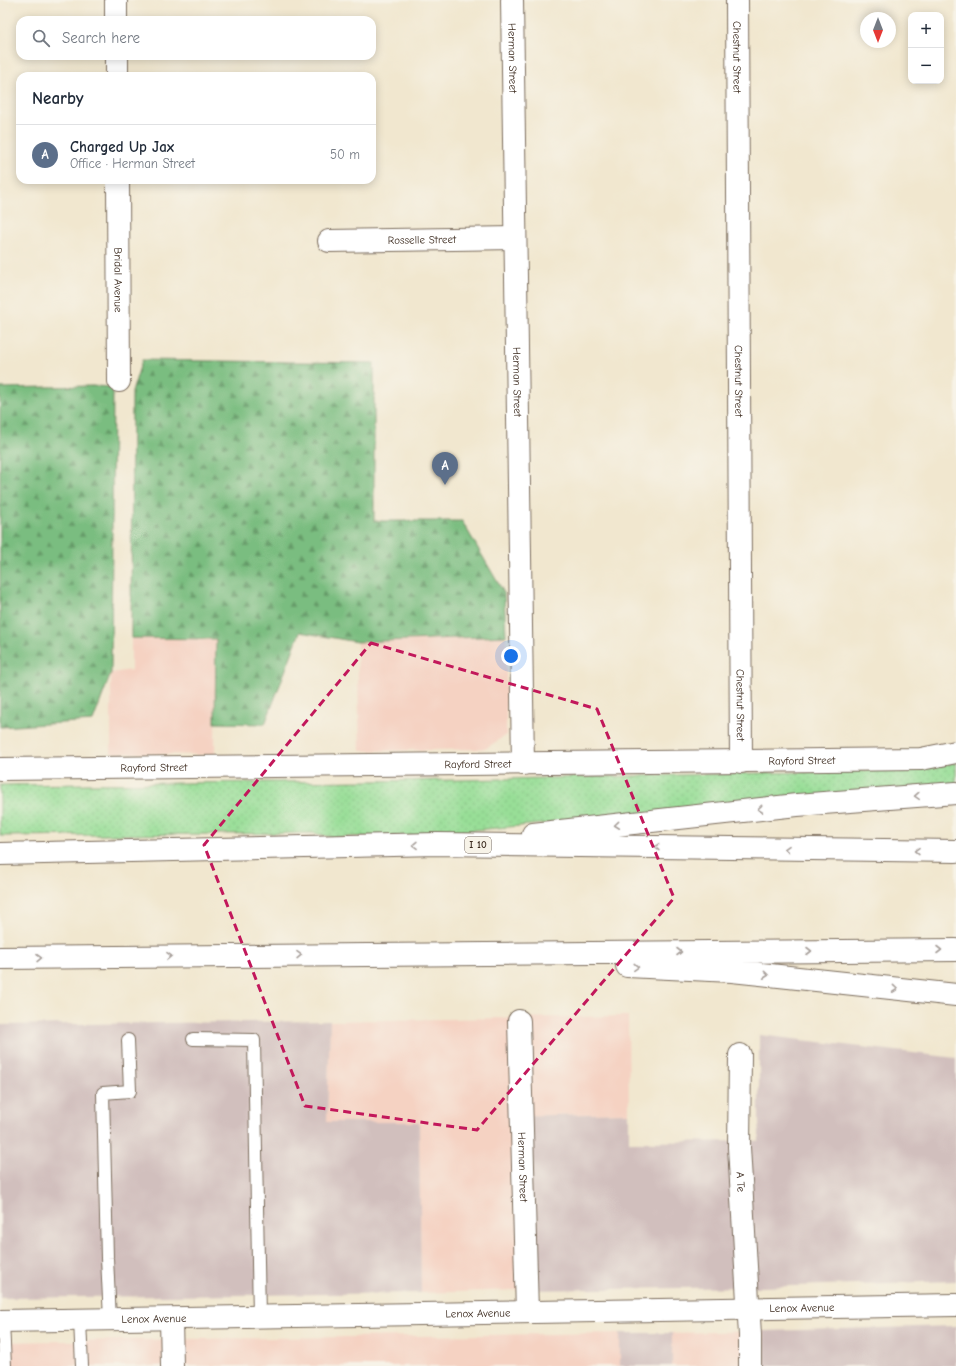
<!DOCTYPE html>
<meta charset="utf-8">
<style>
:root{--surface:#fff;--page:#f6f6f7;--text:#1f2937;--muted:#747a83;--line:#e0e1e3;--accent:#1f6fb2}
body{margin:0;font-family:"Comic Neue",sans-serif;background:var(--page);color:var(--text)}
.controls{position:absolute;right:12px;top:12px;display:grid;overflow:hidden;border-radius:8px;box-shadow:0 2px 10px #0003}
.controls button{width:36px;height:36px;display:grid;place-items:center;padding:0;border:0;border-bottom:1px solid var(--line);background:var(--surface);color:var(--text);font:20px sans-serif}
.compass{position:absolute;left:860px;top:12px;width:36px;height:36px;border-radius:50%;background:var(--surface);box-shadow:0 2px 10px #0003;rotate:180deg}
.you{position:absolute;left:511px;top:656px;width:14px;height:14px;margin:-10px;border:3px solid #fff;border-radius:50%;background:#1a73e8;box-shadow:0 0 0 6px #1a73e833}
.badge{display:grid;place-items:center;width:26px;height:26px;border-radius:50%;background:var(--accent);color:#fff;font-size:13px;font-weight:700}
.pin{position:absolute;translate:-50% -33px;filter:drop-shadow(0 1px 2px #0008)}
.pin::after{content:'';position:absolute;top:21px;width:14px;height:12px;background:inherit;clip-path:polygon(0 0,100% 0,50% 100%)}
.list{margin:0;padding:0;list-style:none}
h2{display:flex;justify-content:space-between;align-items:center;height:52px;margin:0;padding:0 16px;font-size:17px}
h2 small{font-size:13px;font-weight:400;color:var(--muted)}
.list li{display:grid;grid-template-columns:26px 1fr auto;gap:12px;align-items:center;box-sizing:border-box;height:60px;padding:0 16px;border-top:1px solid var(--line)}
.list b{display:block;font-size:15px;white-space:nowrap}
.list p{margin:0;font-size:13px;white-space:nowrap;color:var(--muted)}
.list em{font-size:13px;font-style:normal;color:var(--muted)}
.icon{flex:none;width:22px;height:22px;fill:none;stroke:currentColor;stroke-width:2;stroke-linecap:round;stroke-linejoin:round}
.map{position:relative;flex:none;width:956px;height:1366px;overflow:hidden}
.search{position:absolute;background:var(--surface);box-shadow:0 2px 10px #0003;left:16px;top:16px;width:360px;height:44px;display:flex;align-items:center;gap:10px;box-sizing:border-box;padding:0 14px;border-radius:12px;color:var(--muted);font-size:15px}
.panel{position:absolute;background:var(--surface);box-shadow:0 2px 10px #0003;left:16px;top:72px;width:360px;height:112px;border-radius:12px}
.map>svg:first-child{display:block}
.built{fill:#f5d2c2}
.industrial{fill:#d1bfbd}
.green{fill:url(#green-dots);stroke:#6a845a}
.forest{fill:url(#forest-firs);stroke:#5a744f}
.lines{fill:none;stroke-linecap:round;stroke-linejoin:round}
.service-casing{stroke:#7b6c5c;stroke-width:14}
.minor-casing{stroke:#7b6c5c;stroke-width:24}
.tertiary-casing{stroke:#7b6c5c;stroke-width:24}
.motorway-casing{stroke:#7b6c5c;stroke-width:24}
.service{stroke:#fff;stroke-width:12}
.minor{stroke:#fff;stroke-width:22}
.tertiary{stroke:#fff;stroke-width:22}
.motorway{stroke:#fff;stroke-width:22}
.oneway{stroke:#a79f9a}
.marked{fill:none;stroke:#c2185b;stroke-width:3;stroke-dasharray:8 5;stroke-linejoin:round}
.labels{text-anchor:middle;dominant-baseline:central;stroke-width:3;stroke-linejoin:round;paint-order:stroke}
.shield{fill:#f7f3e8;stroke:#73665b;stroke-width:1}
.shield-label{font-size:10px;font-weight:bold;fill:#3b2a1e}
.street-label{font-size:11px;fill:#3b2a1e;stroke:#f7f3e8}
</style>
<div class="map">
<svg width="956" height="1366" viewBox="0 0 956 1366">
<defs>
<pattern id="green-dots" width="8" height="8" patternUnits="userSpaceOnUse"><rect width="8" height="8" fill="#98de97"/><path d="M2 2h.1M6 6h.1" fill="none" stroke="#84bf82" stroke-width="1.8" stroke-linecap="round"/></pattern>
<pattern id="forest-firs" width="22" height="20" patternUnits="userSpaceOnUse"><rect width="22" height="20" fill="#7abd80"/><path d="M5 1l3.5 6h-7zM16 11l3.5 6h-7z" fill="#659a68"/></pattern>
</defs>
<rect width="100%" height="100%" fill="#f7f3e8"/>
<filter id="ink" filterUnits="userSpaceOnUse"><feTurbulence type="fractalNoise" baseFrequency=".025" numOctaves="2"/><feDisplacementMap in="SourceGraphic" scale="8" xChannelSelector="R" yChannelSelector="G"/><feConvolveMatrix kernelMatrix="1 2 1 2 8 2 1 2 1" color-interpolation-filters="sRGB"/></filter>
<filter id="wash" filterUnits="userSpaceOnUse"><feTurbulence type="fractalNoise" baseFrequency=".012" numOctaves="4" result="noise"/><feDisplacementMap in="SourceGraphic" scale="16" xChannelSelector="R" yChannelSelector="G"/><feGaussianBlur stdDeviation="0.9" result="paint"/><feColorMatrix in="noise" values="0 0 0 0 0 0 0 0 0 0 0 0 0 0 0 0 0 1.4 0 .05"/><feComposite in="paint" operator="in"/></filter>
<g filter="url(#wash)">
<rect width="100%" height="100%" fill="#f1e7cf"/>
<path class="built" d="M506,636V735L485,749L360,751L357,642Z
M131,638L216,639L215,755L111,753V673L131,670Z
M628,1016L629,1113L514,1116L519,1290L421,1293L419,1123L327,1122L330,1021Z
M763,1331L764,1366H672V1333Z
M620,1333V1366H0V1342Z"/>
<path class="industrial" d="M330,1021L327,1122H419L421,1293L0,1298V1025Z
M759,1035L956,1058V1281L759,1287L519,1290L514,1116L629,1113V1142L759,1141Z
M956,1326V1366H764L763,1331Z
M620,1333H672V1366H620Z"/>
<path class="green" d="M956,762V785L830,798L408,836L330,837L314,833L0,836V785L459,780L900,770L942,766Z"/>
<path class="forest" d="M142,360L374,363V521H462L504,593L506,636L357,642L300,632L265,724L215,723L216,639L131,638L132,392Z
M92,386L113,387L111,673L93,721L0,727V388Z"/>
</g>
<g filter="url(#ink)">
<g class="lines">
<g class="service-casing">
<path id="service" d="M193,1039L254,1040L259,1317
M110,1319L107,1258L103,1093L130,1091L128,1040
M80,1320L82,1366
M3,1321L5,1366"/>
</g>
<g class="minor-casing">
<g id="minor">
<path d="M116,0V20"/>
<path id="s1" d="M512,0L523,764"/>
<path id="s2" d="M737,0L741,762"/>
<path d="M117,56V76"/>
<path id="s3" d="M118,180L119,381"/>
<path id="s4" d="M329,241L515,238"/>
<path id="s5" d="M519,1021L527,1312"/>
<path id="s6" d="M740,1055L739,1147L750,1335V1366"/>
<path d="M171,1319L172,1366"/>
</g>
</g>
<g class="tertiary-casing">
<g id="tertiary">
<path id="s7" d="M0,769L921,759L956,752"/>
<path id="s8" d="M0,1321L956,1305"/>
</g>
</g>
<g class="motorway-casing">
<path id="motorway" d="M533,834L797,805L956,793
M0,854L437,844L956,851
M0,958L956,950
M627,966L732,971L956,995"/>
</g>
<use href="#service" class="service"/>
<use href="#minor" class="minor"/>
<use href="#tertiary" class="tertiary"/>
<use href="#motorway" class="motorway"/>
</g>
<defs><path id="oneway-chevron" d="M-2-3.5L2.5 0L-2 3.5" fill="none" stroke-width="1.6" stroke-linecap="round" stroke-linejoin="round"/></defs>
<g class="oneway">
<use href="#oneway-chevron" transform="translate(917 796) rotate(176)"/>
<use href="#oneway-chevron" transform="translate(760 809) rotate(174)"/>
<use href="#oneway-chevron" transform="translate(617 825) rotate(174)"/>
<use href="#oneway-chevron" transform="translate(415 845) rotate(179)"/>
<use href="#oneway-chevron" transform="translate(657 847) rotate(-179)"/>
<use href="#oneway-chevron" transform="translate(787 849) rotate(-179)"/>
<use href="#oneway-chevron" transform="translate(917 851) rotate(-179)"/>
<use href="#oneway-chevron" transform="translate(939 950)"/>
<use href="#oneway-chevron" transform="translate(809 951)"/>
<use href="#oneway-chevron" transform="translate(679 952)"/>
<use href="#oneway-chevron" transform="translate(299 955) rotate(-1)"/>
<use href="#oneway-chevron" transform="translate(169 956) rotate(-1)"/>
<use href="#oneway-chevron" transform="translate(39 958) rotate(-1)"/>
<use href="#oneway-chevron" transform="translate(636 967) rotate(3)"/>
<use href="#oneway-chevron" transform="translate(766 975) rotate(6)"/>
<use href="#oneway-chevron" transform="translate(895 989) rotate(6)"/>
</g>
</g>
<path class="marked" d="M371,643L597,709L674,898L477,1130L305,1106L204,845Z"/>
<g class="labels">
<rect class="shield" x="465" y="837" width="26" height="16" rx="3"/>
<g class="shield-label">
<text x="478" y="845">I 10</text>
</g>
<g class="street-label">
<text stroke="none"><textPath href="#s2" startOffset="57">Chestnut Street</textPath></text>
<text stroke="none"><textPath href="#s1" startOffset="58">Herman Street</textPath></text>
<text stroke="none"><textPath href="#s4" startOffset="93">Rosselle Street</textPath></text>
<text stroke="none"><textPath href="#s3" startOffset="100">Bridal Avenue</textPath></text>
<text stroke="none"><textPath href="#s2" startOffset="381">Chestnut Street</textPath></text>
<text stroke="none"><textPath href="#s1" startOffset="382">Herman Street</textPath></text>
<text stroke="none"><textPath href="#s2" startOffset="705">Chestnut Street</textPath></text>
<text stroke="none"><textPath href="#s7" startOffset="802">Rayford Street</textPath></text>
<text stroke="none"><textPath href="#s7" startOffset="478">Rayford Street</textPath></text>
<text stroke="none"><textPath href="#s7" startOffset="154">Rayford Street</textPath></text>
<text stroke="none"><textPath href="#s5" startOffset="146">Herman Street</textPath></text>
<text stroke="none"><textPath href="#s6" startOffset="127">A Te</textPath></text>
<text stroke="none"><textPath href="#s8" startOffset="802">Lenox Avenue</textPath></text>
<text stroke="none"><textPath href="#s8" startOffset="478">Lenox Avenue</textPath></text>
<text stroke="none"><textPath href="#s8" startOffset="154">Lenox Avenue</textPath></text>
</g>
</g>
</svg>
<div class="controls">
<button>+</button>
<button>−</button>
</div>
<svg class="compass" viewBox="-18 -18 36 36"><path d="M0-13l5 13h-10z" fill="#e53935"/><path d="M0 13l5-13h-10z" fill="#747a83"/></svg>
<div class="you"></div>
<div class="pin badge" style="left:445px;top:485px;background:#5c6f8a">A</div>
<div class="search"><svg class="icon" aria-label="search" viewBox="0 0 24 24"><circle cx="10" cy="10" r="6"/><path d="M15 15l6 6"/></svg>Search here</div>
<section class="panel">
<h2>Nearby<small></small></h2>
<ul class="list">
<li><span class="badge" style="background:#5c6f8a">A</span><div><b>Charged Up Jax</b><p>Office · Herman Street</p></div><em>50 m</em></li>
</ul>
</section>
</div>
